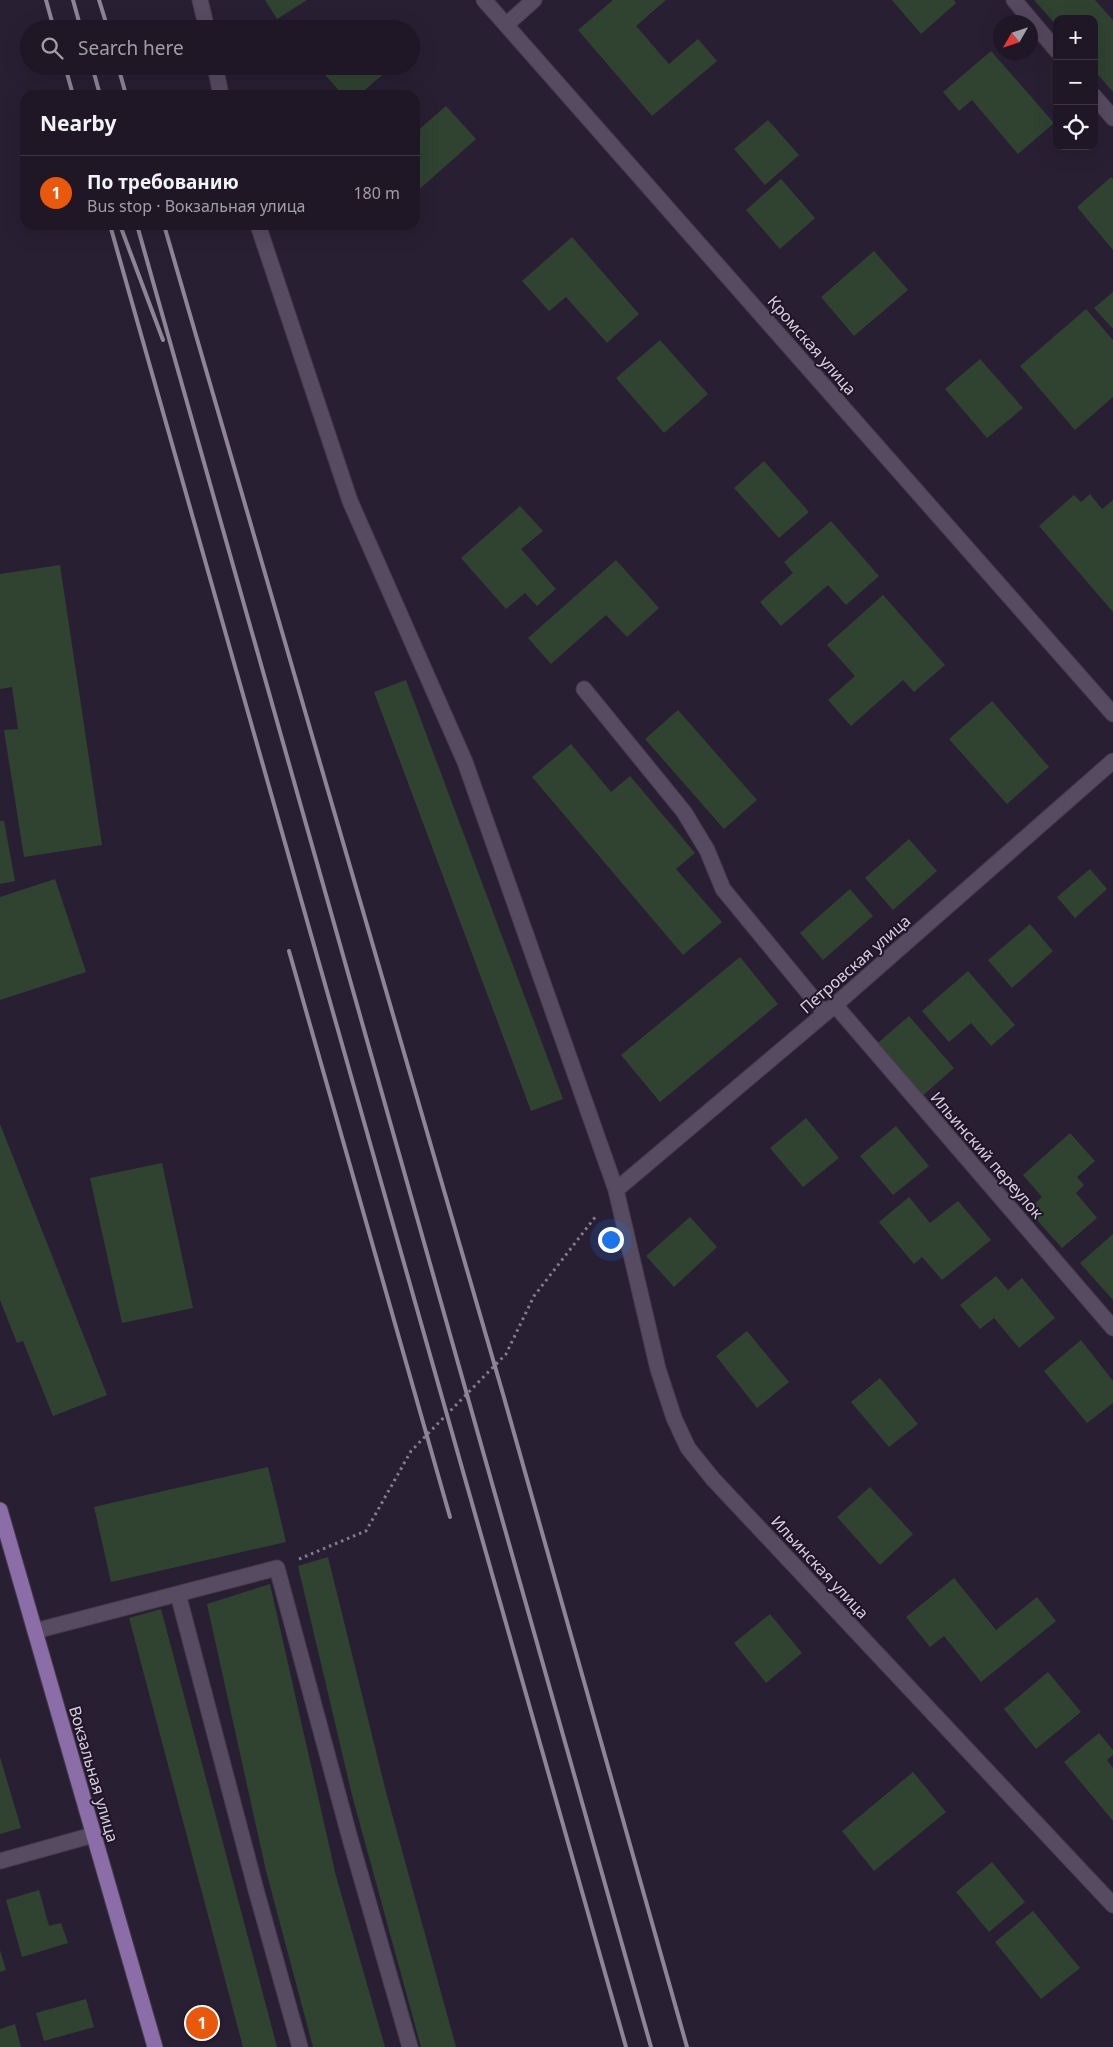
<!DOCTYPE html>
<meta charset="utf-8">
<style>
:root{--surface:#1f1726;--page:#27202e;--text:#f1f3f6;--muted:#a19fa7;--line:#3c3643;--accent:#ea580c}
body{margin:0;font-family:"Noto Sans",sans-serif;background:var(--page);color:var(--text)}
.controls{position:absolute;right:15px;top:15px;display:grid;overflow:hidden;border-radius:10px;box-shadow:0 5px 20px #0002}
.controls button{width:45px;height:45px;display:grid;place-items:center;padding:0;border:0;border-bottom:1px solid var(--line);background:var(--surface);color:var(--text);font:25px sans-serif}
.compass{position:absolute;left:993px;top:15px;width:45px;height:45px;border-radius:50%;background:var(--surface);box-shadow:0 5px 20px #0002;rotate:231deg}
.you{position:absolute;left:610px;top:1239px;width:18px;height:18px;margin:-12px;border:4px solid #fff;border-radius:50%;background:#1a73e8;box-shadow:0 0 0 8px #1a73e833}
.badge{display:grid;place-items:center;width:32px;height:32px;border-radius:50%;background:var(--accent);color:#fff;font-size:16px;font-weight:700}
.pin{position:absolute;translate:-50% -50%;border:2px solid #fff;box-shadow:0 1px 5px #0006}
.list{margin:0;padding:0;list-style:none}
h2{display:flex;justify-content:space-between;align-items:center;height:65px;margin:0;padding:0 20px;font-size:21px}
h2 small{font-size:16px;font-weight:400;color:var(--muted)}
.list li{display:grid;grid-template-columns:32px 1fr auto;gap:15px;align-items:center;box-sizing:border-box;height:75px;padding:0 20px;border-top:1px solid var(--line)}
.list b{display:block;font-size:19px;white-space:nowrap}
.list p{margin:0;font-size:16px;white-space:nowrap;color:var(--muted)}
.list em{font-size:16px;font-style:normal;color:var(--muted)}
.icon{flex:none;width:28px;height:28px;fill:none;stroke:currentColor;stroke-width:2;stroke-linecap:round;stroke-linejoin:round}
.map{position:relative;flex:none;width:1113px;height:2047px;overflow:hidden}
.search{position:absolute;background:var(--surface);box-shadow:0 5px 20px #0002;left:20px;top:20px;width:400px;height:55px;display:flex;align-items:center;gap:12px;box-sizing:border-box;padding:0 18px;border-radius:28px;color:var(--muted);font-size:19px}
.panel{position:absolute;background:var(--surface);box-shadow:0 5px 20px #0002;left:20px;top:90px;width:400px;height:140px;border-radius:15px}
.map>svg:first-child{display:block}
.building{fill:#304331}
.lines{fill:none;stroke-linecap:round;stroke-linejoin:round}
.minor-casing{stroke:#453c4d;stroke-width:17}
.major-casing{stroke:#453c4d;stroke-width:17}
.path{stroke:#857d8d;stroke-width:3;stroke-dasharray:2.5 4;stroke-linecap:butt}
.minor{stroke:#564b61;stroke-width:15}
.major{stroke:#8b6da7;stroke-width:15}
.rail{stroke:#8e8696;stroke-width:4}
.labels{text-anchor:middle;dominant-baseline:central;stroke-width:4;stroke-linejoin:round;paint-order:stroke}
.street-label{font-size:16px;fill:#d7d1de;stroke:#201529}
</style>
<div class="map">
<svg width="1113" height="2047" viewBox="0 0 1113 2047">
<rect width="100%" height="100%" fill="#291f33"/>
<path class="building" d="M265,0H307L277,19Z
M613,0H666L636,26L669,64L698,39L717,61L652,116L578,30Z
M892,0H954L956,3L921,34Z
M1034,0H1095L1113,20V92L1094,70V19H1057V26Z
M991,51L1054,123L1018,154L972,100L959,111L943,92Z
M317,66H383L387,71L359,95H343Z
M446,106L476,139L415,193V133Z
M768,120L799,155L765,185L734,149Z
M1111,177L1113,179V250L1077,207Z
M781,179L815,218L780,249L746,210Z
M572,237L639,314L607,343L566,297L549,311L522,281Z
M874,251L908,290L854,336L821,297Z
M1113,292V329L1094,308Z
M1086,309L1113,340V397L1075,430L1020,366Z
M660,340L708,394L664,433L616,378Z
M980,359L1023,408L987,438L945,389Z
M764,461L809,512L779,538L734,488Z
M1090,494L1102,509L1113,500V612L1039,526L1074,495L1081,502Z
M520,506L543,531L521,549L556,589L537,606L525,593L506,609L461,558Z
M831,521L879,576L846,605L828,585L781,626L760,602L793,573L784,562Z
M616,560L659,608L627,637L606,615L551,664L528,638Z
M60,565L102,845L24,857L4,730L18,729L12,687L0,689V574Z
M883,595L945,665L914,692L903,680L851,726L828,700L855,676L827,645Z
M406,680L563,1099L531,1111L374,692Z
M992,701L1049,767L1007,804L949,739Z
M678,710L757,800L724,829L645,739Z
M571,744L611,792L630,776L695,853L676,869L722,922L683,955L532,777Z
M0,821H4L15,881L0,884Z
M909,839L937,871L893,910L865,878Z
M1090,869L1107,889L1075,918L1057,897Z
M55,879L86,972L0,1000V897Z
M850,889L873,916L823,960L800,933Z
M1030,924L1053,951L1012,988L988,960Z
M740,957L778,1004L660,1102L621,1055Z
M968,971L1015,1025L991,1046L971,1023L949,1042L922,1011Z
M909,1016L954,1068L919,1099L873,1047Z
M806,1118L839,1158L803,1187L770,1148Z
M0,1124L107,1395L53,1416L23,1341L17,1343L0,1300Z
M896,1126L929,1166L893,1195L860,1156Z
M1070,1133L1095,1161L1077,1177L1084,1185L1076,1193L1097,1218L1062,1248L1028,1210L1042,1197L1023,1175Z
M162,1163L193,1308L122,1323L90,1178Z
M909,1197L930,1223L958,1201L991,1240L942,1280L922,1257L914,1264L879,1222Z
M690,1217L717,1247L674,1287L646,1256Z
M1113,1234V1300L1080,1263Z
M996,1276L1008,1290L1022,1278L1055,1318L1019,1348L994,1318L980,1329L960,1305Z
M747,1331L789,1382L757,1408L716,1356Z
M1081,1340L1113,1381V1403L1087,1423L1044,1371Z
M880,1378L918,1424L889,1447L851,1402Z
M268,1467L286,1542L111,1582L94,1507Z
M870,1487L913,1534L880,1565L837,1517Z
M328,1557L386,1792L456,2047H421L352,1795L298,1566Z
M954,1578L996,1630L1037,1597L1056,1621L981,1682L944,1636L930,1647L906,1617Z
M270,1584L336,1876L385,2047H313L266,1871L207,1604Z
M161,1609L245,1926L277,2047H243L129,1618Z
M770,1614L802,1653L766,1683L734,1643Z
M1048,1672L1081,1712L1036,1749L1004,1709Z
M1099,1733L1113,1750V1755L1107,1760L1113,1768V1821L1064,1762Z
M0,1757L21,1828L0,1834Z
M913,1772L946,1812L874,1871L842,1831Z
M992,1862L1025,1902L989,1932L956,1892Z
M39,1890L49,1926L61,1923L68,1943L22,1957L6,1900Z
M1033,1911L1080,1968L1041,1999L995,1942Z
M0,1950L6,1970L0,1972Z
M86,1999L94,2027L44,2041L36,2013Z
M15,2024L21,2047H0V2029Z"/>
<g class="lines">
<g class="minor-casing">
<path id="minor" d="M200,0L207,29
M484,0L1113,714
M1014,0L1057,51
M506,25L534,0
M215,66L221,95
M1094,96L1113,118
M258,225L350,501L465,762L616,1190L658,1369L674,1418L688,1448L713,1479L1113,1905
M584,689L684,812L707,850L723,889L825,1013
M835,1005L1113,1328
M616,1190L835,1005L1113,761
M178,1594L256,1890L300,2047
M35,1631L277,1568L349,1835L410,2047
M0,1861L93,1835"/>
</g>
<g class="major-casing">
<path id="major" d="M0,1510L155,2047"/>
</g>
<path class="path" d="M299,1559L366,1531L411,1451L506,1354L534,1296L596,1216"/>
<use href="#minor" class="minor"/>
<use href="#major" class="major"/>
<path class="rail" d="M46,0L54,29
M73,0L81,29
M99,0L108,29
M65,66L73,95
M92,66L100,95
M118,66L126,95
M110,225L626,2047
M120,225L163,340
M137,225L651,2047
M164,225L503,1394L687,2047
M289,951L450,1517"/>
</g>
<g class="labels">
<g class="street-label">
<text transform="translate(812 345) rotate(49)">Кромская улица</text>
<text transform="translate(855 964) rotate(-41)">Петровская улица</text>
<text transform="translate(987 1155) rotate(49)">Ильинский переулок</text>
<text transform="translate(820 1567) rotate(47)">Ильинская улица</text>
<text transform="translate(94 1774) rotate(74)">Вокзальная улица</text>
</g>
</g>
</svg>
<div class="controls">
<button>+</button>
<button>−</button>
<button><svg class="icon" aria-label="locate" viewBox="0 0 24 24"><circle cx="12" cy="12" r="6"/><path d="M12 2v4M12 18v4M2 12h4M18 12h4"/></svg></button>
</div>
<svg class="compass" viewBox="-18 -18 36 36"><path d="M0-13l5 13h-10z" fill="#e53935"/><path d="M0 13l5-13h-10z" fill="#a19fa7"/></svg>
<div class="you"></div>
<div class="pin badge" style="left:202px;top:2023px">1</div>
<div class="search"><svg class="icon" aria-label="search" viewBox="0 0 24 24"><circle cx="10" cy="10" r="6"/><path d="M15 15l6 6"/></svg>Search here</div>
<section class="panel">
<h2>Nearby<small></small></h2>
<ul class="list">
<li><span class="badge">1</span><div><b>По требованию</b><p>Bus stop · Вокзальная улица</p></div><em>180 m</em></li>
</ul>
</section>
</div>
